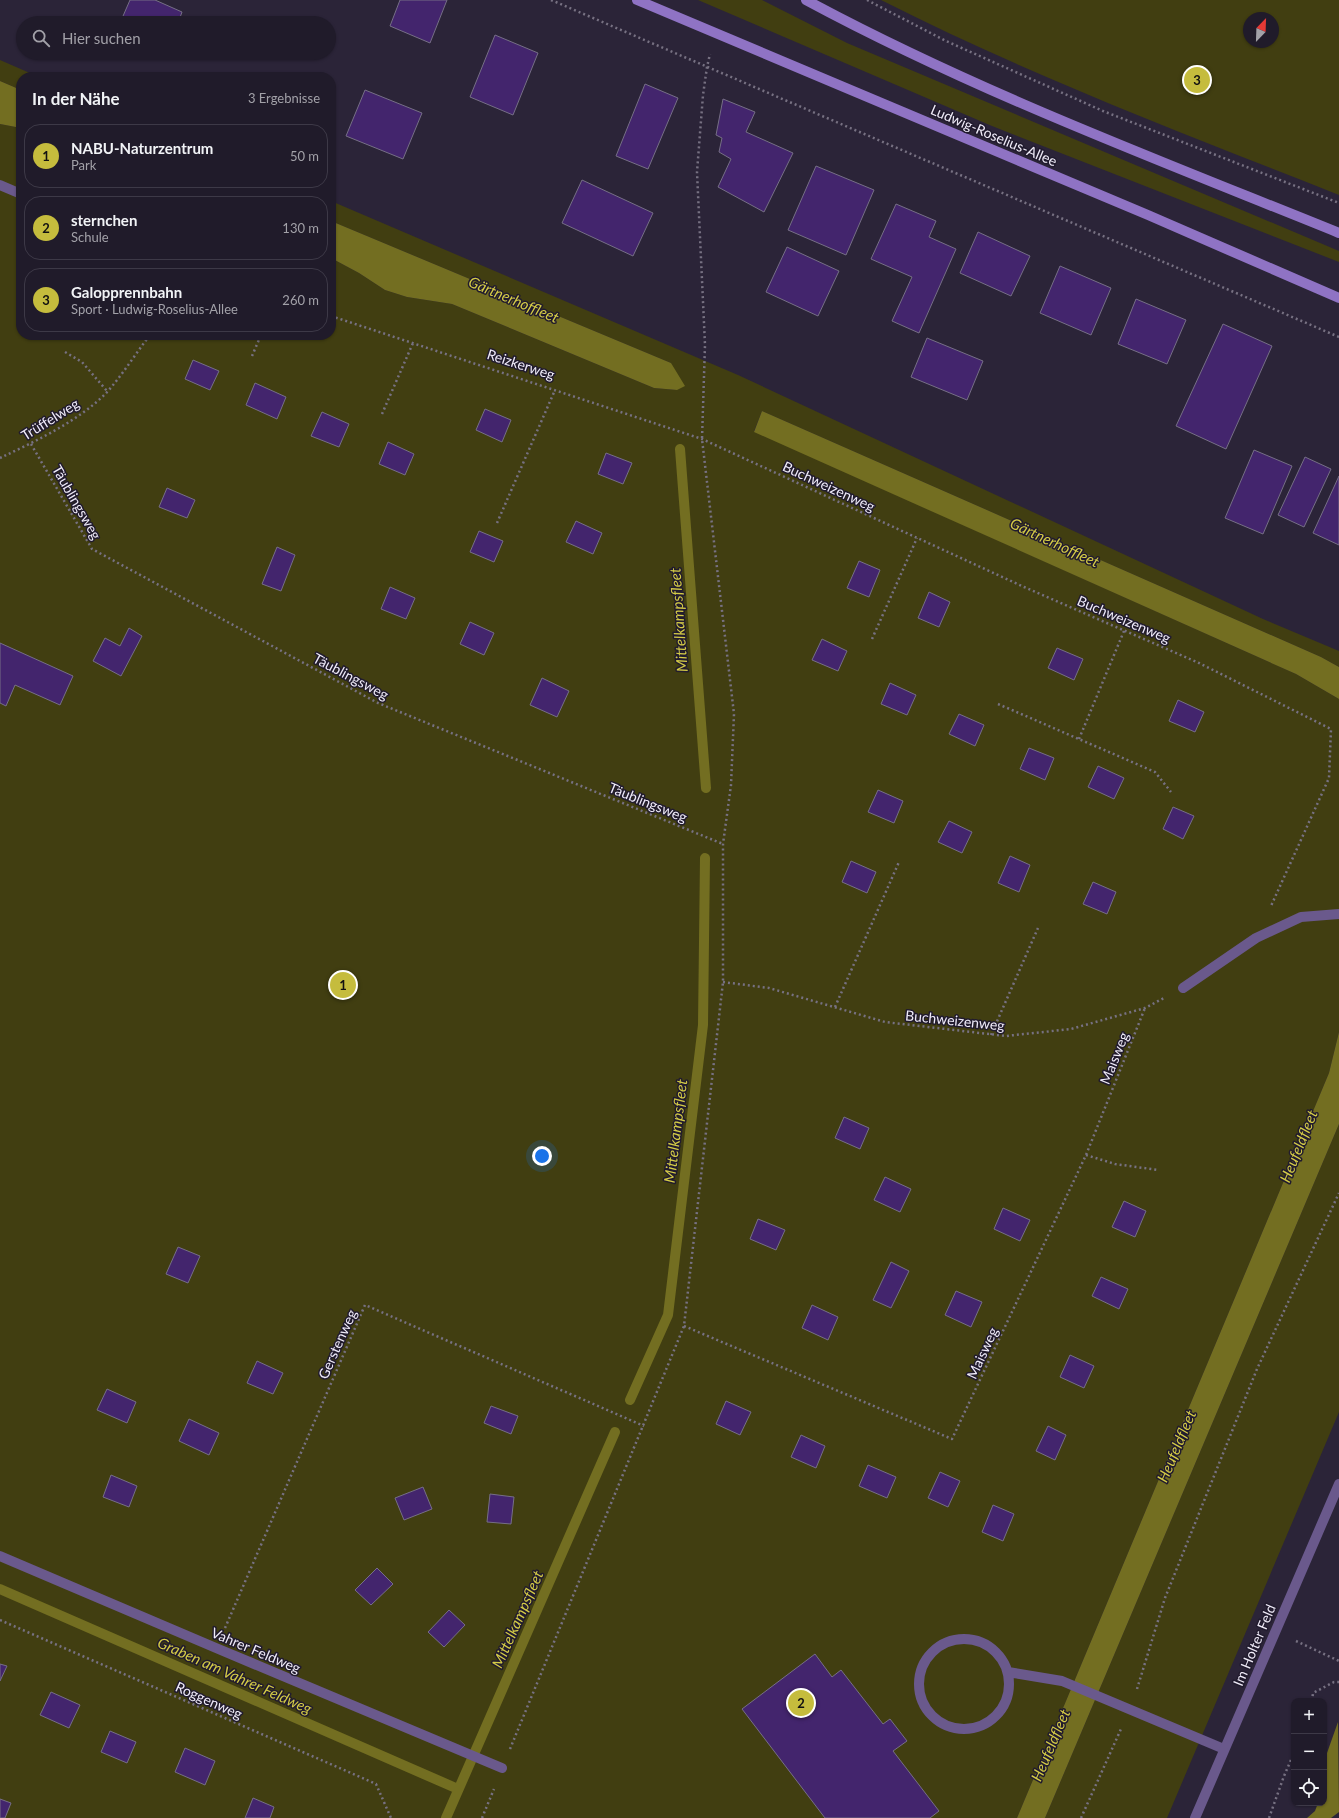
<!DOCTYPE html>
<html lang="de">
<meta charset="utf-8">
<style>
:root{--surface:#201b2a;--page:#282432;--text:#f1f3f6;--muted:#a2a1a8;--line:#3d3947;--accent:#c5bc3d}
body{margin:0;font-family:Lato,sans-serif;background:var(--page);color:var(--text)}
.controls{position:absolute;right:12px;bottom:12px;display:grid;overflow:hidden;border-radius:8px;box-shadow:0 1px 3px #0004}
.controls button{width:36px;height:36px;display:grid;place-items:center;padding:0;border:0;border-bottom:1px solid var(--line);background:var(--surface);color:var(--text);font:20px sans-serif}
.compass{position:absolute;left:1243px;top:12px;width:36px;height:36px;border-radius:50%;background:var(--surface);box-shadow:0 1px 3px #0004;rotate:23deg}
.you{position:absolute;left:542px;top:1156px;width:14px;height:14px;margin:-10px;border:3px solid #fff;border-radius:50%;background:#1a73e8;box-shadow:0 0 0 6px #1a73e833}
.badge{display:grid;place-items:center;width:26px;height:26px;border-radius:50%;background:var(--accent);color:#111;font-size:13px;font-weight:700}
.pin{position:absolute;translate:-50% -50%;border:2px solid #fff;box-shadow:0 1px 4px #0006}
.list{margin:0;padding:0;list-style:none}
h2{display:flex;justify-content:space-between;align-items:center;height:52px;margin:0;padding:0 16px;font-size:17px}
h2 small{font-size:13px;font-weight:400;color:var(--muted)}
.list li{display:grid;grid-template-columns:26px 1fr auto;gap:12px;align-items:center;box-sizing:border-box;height:64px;margin:0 8px 8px;padding:0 8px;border:1px solid var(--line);border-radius:16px}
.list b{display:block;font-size:15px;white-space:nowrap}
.list p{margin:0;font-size:13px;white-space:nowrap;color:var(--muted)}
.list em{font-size:13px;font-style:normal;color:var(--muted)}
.icon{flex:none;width:22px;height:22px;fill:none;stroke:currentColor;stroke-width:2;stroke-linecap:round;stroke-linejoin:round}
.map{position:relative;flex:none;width:1339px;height:1818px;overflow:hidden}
.search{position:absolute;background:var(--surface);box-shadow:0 1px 3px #0004;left:16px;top:16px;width:320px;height:44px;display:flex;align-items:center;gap:10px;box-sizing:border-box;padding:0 14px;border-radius:22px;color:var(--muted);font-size:15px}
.panel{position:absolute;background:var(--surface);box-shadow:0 1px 3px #0004;left:16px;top:72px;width:320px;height:268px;border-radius:16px}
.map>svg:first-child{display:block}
.green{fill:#413e11;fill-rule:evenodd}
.water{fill:#736e21}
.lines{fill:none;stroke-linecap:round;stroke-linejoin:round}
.stream{stroke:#736e21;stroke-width:10}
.building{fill:#43256d;stroke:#766f86}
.path{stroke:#777182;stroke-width:2.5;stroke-dasharray:2 3;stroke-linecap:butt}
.service{stroke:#6a598c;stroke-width:10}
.minor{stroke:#6a598c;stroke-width:10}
.secondary{stroke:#8f73c4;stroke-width:10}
.labels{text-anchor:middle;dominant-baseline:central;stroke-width:3;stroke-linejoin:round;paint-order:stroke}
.street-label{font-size:14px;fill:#f0ecf9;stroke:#211b2e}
.water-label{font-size:15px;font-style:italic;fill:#d5cc46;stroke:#211b2e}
</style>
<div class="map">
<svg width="1339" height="1818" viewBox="0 0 1339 1818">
<rect width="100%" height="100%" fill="#2b2438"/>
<path class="green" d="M698,0H762L847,43L1339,251V262L992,126Z
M881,0H1339V195C1185,134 1029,75 881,0ZM1249,18H1273V42H1249Z
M0,60L39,77H21V90L0,81Z
M0,124L21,128V335H331V258L359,273L385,290L407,297L452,304L654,388L677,390L671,363L331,221V201L738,375L1263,619L1339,651V667L1321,657L762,411L754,431L1296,674L1339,699V1032L1329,1073L1017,1818H0Z
M1339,1124V1412L1167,1818H1045Z"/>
<path class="water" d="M0,81L21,90V128L0,124Z
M331,221L671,363L685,386L677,390L654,388L452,304L407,297L385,290L359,273L331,258Z
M762,411L1321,657L1339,667V699L1296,674L754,432Z
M1339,1032V1124L1045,1818H1017L1329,1073Z
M1338,1722L1339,1812L1331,1818H1307L1315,1811L1318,1803H1324V1777L1327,1753Z"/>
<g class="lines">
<path class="stream" d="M680,449L706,788
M630,1400L668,1315L703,1025L705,858
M0,1589L458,1789
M446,1818L615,1432"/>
</g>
<path class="building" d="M130,0H155L182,12L178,23H120Z
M400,0H447L430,43L390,26Z
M495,35L538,53L513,115L470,97Z
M645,84L678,98L648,169L616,156Z
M365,90L422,113L403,159L346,136Z
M723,99L755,112L746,132L793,153L764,212L718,187L731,159L719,152L722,138L716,135Z
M816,166L874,190L846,255L788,230Z
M582,180L653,213L633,256L562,223Z
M896,204L936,221L929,237L956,249L919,333L892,321L912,277L871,259Z
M978,232L1030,256L1011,296L960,273Z
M787,247L839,271L818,316L766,292Z
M1060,266L1111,288L1091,335L1040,313Z
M1136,299L1186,320L1167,364L1118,344Z
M1223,324L1272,346L1226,449L1176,426Z
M927,338L983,361L967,400L911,377Z
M193,360L219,371L210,390L185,379Z
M255,383L286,397L277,419L246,405Z
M485,409L511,420L502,442L476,430Z
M322,412L349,424L339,447L311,436Z
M388,442L414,454L405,475L379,464Z
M1254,450L1292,466L1263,534L1225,518Z
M606,453L632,463L623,484L598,474Z
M1305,457L1331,469L1304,527L1278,515Z
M1339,476V545L1313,533Z
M167,488L195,500L187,518L159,507Z
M576,521L602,533L593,554L566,542Z
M479,531L503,541L494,562L470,552Z
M277,547L295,555L281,591L262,584Z
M859,561L880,570L869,597L847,588Z
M390,587L415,598L406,619L381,609Z
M929,592L950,602L939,627L918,618Z
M470,622L494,633L484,655L460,644Z
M129,628L142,636L121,676L93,661L105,638L120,646Z
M822,639L847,651L838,671L812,660Z
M0,643L73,676L60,705L15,685L6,706L0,703Z
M1057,648L1083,659L1074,680L1048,668Z
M542,678L569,691L557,717L530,705Z
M890,683L916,695L907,715L881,704Z
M1178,700L1204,712L1195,732L1169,721Z
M959,714L984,725L975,746L949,734Z
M1029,748L1054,758L1045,780L1020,769Z
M1098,766L1124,778L1114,799L1088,787Z
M878,790L903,801L894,823L868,812Z
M1173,807L1194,816L1183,839L1163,829Z
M949,821L972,832L962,853L938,842Z
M1010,856L1030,865L1019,892L998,883Z
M851,861L876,872L867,893L842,882Z
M1093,882L1116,892L1107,914L1083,904Z
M844,1117L869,1128L860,1149L835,1138Z
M885,1177L911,1189L900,1212L874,1200Z
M1124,1201L1146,1211L1135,1237L1112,1227Z
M1003,1208L1030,1220L1020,1241L994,1229Z
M758,1219L785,1230L776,1250L750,1239Z
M178,1247L200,1256L188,1283L166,1274Z
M891,1262L909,1271L891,1308L873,1300Z
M1101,1277L1128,1289L1119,1309L1092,1296Z
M956,1291L982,1302L971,1327L945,1315Z
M812,1305L838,1317L828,1340L802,1328Z
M1070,1355L1094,1366L1084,1388L1060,1377Z
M257,1361L283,1373L273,1394L247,1383Z
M107,1389L136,1402L127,1423L97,1410Z
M726,1401L751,1412L740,1435L716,1424Z
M491,1406L518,1416L511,1434L484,1423Z
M189,1419L219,1433L209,1455L179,1441Z
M1048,1426L1066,1435L1055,1460L1036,1451Z
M801,1435L825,1446L816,1468L791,1457Z
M868,1465L896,1477L887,1498L859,1486Z
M940,1472L960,1481L948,1507L928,1498Z
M111,1475L137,1486L129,1507L103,1497Z
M423,1487L432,1509L404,1520L395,1498Z
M490,1494L514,1497L511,1524L487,1522Z
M993,1505L1014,1514L1003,1541L982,1532Z
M377,1568L393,1584L371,1605L355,1590Z
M449,1610L465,1625L444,1647L428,1632Z
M815,1654L832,1677L841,1670L883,1724L890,1719L907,1741L893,1751L939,1811L930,1818H825L742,1709Z
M0,1664L7,1666L0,1681Z
M51,1692L80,1705L69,1728L40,1715Z
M110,1731L136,1742L127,1763L101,1752Z
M185,1748L215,1761L205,1785L175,1772Z
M253,1798L274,1807L270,1818H245Z
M0,1799L11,1803L5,1818H0Z"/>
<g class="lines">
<path class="path" d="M551,0L1339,337
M867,0L946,41L1103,111L1339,203
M331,316L702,439L1024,587L1199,663L1331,729L1329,778L1271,906
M65,352L82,362L107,391
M252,356L261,335
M382,414L413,343
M31,444L92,549L378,703L723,844
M0,458C36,441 81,420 108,391C123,374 136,353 150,335
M497,523L555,390
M872,639L917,538
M998,704L1155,772L1171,792
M1079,739L1124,631
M723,982L769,988L885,1022L1006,1036L1071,1029L1145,1008L1164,998
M835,1007L899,862
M991,1035L1038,928
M1086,1155L1115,1164L1158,1170
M684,1326L952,1439L1086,1155L1145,1008
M0,1620L376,1784L391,1818
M225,1628L365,1305L644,1426
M1296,1641L1339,1661
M1137,1689L1165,1598L1257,1369L1339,1193
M1312,1701L1313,1693L1334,1682H1339
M510,1749L684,1326L723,982V844L731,785L734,714L702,439L705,345L697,172L703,95L707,67L710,54
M482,1818L494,1789
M1081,1818L1121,1729
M1269,1818L1284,1776L1294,1753"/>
<path class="service" d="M0,185L21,194
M1183,988L1256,938L1301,917L1339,914
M0,1556L216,1648L502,1768
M919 1684a45 45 0 1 1 90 0a45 45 0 1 1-90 0Z
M1008,1672L1062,1681L1224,1749"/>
<path class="minor" d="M1195,1818L1339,1484"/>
<path class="secondary" d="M637,0L1148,215L1339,298
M806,0C977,92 1159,160 1339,233"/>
</g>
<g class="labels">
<g class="street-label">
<text transform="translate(994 135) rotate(23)">Ludwig-Roselius-Allee</text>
<text transform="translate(521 364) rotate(18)">Reizkerweg</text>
<text transform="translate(50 419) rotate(-32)">Trüffelweg</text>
<text transform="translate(829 486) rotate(25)">Buchweizenweg</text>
<text transform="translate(77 502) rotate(60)">Täublingsweg</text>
<text transform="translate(1124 619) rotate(23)">Buchweizenweg</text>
<text transform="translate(351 676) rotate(28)">Täublingsweg</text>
<text transform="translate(648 802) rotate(22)">Täublingsweg</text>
<text transform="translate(955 1020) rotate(6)">Buchweizenweg</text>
<text transform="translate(1114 1058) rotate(-68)">Maisweg</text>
<text transform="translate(337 1344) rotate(-66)">Gerstenweg</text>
<text transform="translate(982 1353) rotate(-65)">Maisweg</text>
<text transform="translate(1254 1645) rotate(-67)">Im Holter Feld</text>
<text transform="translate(256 1650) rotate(23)">Vahrer Feldweg</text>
<text transform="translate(209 1700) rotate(24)">Roggenweg</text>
</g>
<g class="water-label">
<text transform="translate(514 299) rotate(23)">Gärtnerhoffleet</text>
<text transform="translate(1055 542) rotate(25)">Gärtnerhoffleet</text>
<text transform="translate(678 620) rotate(-94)">Mittelkampsfleet</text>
<text transform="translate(675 1131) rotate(-83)">Mittelkampsfleet</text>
<text transform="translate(1298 1146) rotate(-68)">Heufeldfleet</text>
<text transform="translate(1176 1446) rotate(-67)">Heufeldfleet</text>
<text transform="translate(517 1619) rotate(-66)">Mittelkampsfleet</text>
<text transform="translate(235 1675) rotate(24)">Graben am Vahrer Feldweg</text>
<text transform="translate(1050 1745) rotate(-67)">Heufeldfleet</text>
</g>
</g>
</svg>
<div class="controls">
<button>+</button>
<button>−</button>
<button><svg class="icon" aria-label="locate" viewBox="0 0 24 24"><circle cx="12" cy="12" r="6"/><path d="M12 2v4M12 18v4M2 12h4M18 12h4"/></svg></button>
</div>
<svg class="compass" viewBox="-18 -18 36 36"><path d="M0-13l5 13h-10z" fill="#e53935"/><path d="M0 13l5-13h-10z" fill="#a2a1a8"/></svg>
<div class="you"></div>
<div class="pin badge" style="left:343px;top:985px">1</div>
<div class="pin badge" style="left:801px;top:1703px">2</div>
<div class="pin badge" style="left:1197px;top:80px">3</div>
<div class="search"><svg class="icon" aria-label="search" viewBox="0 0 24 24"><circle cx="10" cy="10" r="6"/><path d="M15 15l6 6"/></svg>Hier suchen</div>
<section class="panel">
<h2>In der Nähe<small>3 Ergebnisse</small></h2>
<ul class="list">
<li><span class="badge">1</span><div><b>NABU-Naturzentrum</b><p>Park</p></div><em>50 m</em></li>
<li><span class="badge">2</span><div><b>sternchen</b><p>Schule</p></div><em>130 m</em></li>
<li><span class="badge">3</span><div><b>Galopprennbahn</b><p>Sport · Ludwig-Roselius-Allee</p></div><em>260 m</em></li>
</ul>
</section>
</div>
